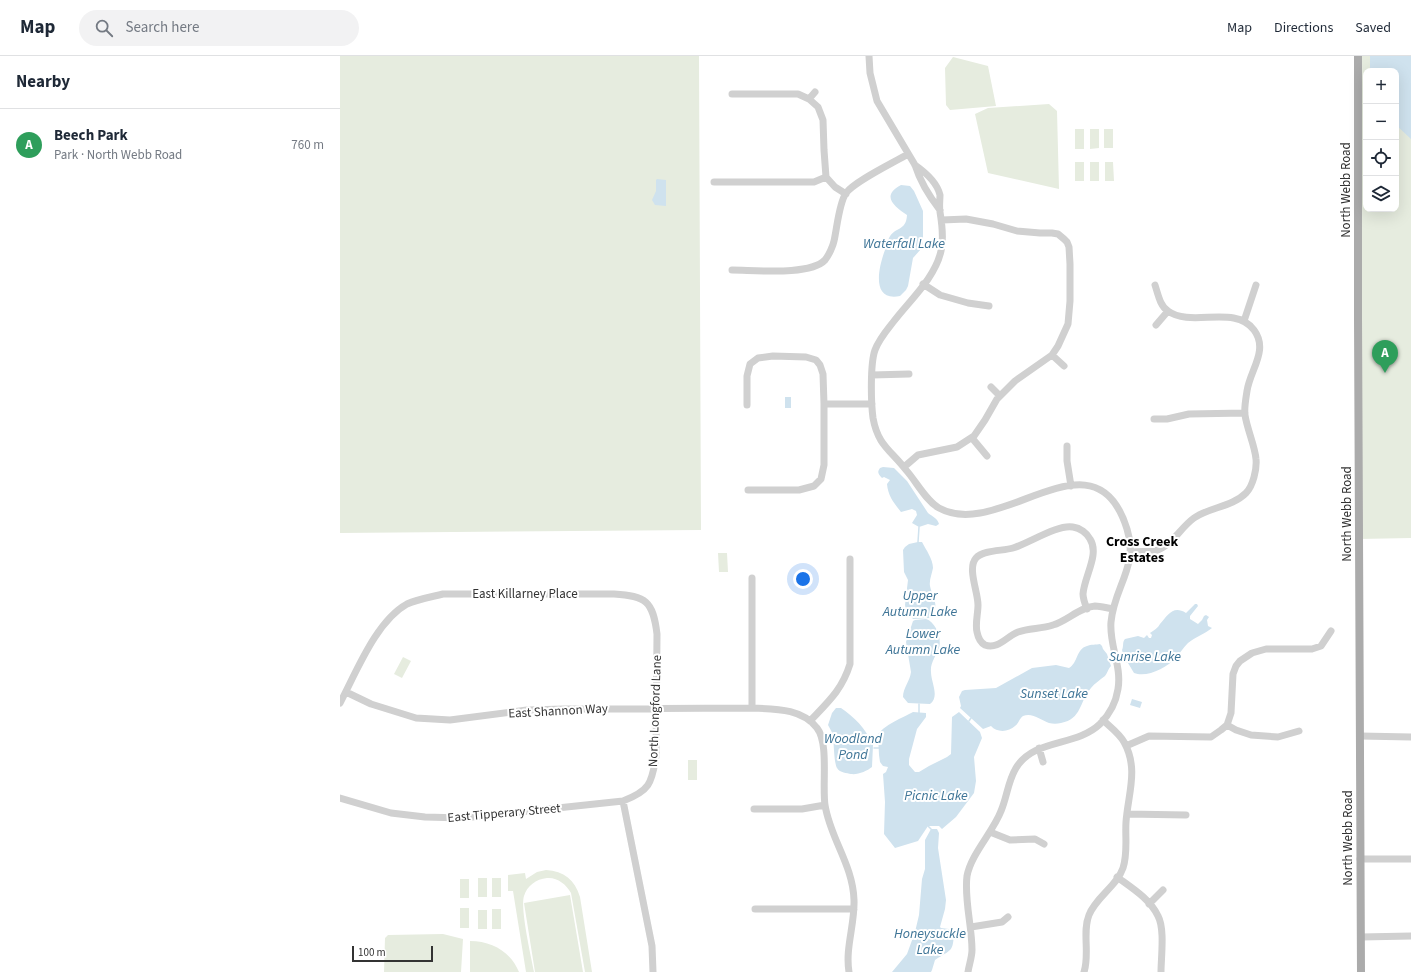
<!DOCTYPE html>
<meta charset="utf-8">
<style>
:root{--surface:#fff;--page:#f2f2f3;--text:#1f2937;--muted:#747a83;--line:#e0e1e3;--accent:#ea580c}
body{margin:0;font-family:"Source Sans 3",sans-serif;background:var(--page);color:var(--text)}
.controls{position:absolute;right:12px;top:12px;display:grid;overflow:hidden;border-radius:8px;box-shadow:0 4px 16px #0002}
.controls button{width:36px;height:36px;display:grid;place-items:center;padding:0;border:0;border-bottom:1px solid var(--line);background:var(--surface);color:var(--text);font:20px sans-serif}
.scale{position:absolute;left:12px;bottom:10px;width:81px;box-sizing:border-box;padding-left:4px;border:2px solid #333;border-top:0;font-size:11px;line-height:14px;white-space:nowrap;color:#333;-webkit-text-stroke:3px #fff;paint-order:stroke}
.you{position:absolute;left:463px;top:523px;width:14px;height:14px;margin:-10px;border:3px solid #fff;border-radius:50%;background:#1a73e8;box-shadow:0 0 0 6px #1a73e833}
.badge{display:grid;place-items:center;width:26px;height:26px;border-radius:50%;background:var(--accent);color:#fff;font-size:13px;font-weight:700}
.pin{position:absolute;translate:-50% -33px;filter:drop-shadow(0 1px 2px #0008)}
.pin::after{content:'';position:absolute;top:21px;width:14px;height:12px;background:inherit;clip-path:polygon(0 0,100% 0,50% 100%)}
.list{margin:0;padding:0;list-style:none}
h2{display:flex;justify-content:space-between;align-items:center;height:52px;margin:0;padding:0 16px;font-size:17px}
h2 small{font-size:13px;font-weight:400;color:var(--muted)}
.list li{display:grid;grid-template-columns:26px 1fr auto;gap:12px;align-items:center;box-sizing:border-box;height:72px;padding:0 16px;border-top:1px solid var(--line)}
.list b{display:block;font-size:15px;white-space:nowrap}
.list p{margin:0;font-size:13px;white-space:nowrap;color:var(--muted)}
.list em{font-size:13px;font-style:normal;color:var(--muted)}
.icon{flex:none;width:22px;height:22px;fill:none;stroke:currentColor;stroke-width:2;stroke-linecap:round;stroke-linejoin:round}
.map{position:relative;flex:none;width:1071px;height:916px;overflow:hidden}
header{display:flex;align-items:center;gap:24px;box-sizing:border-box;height:56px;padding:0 20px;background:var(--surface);border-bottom:1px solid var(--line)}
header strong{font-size:19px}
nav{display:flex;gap:22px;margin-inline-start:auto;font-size:14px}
.search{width:280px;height:36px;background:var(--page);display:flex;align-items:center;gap:10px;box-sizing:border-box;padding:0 14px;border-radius:22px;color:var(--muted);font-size:15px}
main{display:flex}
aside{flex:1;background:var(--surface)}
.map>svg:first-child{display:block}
.green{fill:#e6ecdf;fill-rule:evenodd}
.water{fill:#cfe2ee}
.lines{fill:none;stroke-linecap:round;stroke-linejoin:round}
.stream{stroke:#cfe2ee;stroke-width:1.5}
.minor{stroke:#d0d0d0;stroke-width:7}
.major{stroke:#ababab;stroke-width:8}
.labels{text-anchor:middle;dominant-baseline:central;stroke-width:4;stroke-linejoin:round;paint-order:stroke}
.street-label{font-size:13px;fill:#333;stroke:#fff}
.water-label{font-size:14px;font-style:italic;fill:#3f7597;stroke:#fff}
.neighbourhood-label{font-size:14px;font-weight:bold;fill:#000;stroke:#fff}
</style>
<header>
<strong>Map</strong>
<div class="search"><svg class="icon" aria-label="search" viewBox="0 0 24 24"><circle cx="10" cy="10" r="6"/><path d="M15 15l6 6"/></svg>Search here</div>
<nav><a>Map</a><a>Directions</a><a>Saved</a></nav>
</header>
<main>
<aside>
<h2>Nearby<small></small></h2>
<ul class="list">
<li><span class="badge" style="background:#2e9e5b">A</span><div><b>Beech Park</b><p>Park · North Webb Road</p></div><em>760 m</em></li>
</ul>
</aside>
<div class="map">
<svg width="1071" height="916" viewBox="0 0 1071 916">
<rect width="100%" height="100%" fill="#fff"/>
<path class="green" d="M0,0H359L361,474L0,477Z
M1019,0H1071V482L1019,483ZM1026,15H1056V153H1026Z
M613,1L648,10L656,50L610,54L606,49L605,12Z
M709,48L717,55L719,133L648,117L635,58L648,52Z
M735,73H744V93H735Z
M750,73H759V92L750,93Z
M764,73H773V92H764Z
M735,106H744V125H735Z
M750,106H759V125H750Z
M765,106H773L774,125H765Z
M378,497H387L388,516H379Z
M63,601L71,605L62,622L54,618Z
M348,704H357V724H348Z
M206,814C224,815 235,824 240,841L252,916H245L231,837C226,828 217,821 207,822C196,823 187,830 184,840C180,853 191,900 194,916H186L173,835H168V819L185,817L186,823L197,816Z
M138,822H147V841H138Z
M152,822H161V841H152Z
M120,823H129V842H120Z
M230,839L243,916H195L184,847Z
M120,852H129V872H120Z
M152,853H161V873H152Z
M138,854H147V873H138Z
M103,878L123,883L121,916H44L45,882L48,879Z
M130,885C152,885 171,896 179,916H130Z"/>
<path class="water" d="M1030,0H1071V83L1056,69V15H1030Z
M317,123L326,124V150L315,149L312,144L316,135V124Z
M561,129L570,130L574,135L583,155V187L581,193L573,202L568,230L566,234L560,240C530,246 539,210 545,194C547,190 547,186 549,182C555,170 566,176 567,159C555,151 540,140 561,129Z
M445,341H451V352H445Z
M543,411L554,412L567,425L588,457C592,460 598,463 599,468L596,470L588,468L579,471L572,467L577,459L576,455L572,453L561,456C554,447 548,440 547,428L550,424L544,421L542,422C538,418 537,416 540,412Z
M578,486H582C586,494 593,503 593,512C592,518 589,524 590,530C593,544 601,550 589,562L573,563L566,554L565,549L568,524L564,516L563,494L565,491L569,488Z
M855,548H857L858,550L850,560V563L858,568L862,564L864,560L866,559L869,561L867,564L868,570L872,572C865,578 855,581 848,587C843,592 840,597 836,602C826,612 807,622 794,617L788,607L785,606L782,594C784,590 782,586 785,583L798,580L804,582L807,579L809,582H811L812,579L810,577C814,574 818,572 820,568C828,559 833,549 846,557Z
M586,563C596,566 602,583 599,592C596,600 590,607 591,616C591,626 600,641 590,648L568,647L563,641C563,632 570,625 571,616L566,586L573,565L575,564Z
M760,588L762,590L763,593L767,598L771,610C768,613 767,618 765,620C760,624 755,627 751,632C739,646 742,663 721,667C717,668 713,668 709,667C701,664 692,656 683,660C679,663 679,667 675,670C669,676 657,677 651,670L643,673L620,652L621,650L619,641L622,635L625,634L656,632L692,612L716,609L729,612C738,607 736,593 747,590C751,588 756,589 760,588Z
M792,643L802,646L800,652L790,649Z
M496,652H501C513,660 527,673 531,687L533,689L532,711C527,715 518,719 511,718C507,717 500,717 497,712C494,707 494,688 493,681C493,677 490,673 488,669L492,657Z
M573,656L586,657V661L577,673L569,703V709L575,716H579L589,710L607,701L611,698L612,661L619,656L640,676L642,682L634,701L636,725L634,737L616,761L602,773L599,770H588L578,785L555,792L544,778L545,746L543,718L546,716L548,711L543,710L540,706L539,699L538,679C542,670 564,661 573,656Z
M591,773H597L599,777L598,792L606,844L605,853L600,871L601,872L609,873L614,876C613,896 612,893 595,904L592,914L591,916H552L567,898L575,876L579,859L582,823L585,813V784Z"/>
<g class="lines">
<path class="stream" d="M578,486L579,471
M777,601L783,600
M769,603L774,602
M579,648V657
M629,665L631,662
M534,692H539
M588,770L591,773"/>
<path class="minor" d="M529,0L530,17L537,45L575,109C580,125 589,140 600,154
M392,38H458L469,43L478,51L483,64L484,94L486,121L495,131L506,138
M469,43L475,36
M575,109C585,116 597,126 600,139C600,144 599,150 600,156C602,168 604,182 601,195C595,222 570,244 554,265C547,274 539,283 535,294C530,308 531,347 533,362C538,390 551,394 566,414C576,425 586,445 599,452C660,486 755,369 787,473C799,510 774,531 771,566C769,589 782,610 778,633C776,646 769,659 760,668C736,691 694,682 676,712C668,725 667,741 661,755C653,776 631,798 627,820C624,843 632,870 632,894C632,901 629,909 628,916
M374,126H474L486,121
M392,214C414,214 470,220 485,204C489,199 493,190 494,185C497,172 499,147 506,137C515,125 553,107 568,98
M583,228L600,239L628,247L649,250
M904,265L916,229
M816,269L828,255
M712,299L724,310
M532,319L569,318
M651,331L660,340
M484,348H532
M407,349V320L410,308L418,302L433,300L466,301L476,304L480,309L483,318L484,348V409L481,423L474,430L459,434H408
M814,363H827L849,358L905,357
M632,382L647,400
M727,390V405L731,430
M564,411L578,399L617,391L634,380L645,364L657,343L675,325L712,299L718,290L728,268L730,245V208L729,191L727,186L724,183L718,178L712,177H700L677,175L653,168L626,163L602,164
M791,496C798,495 808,496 815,495C832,490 840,472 854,462C870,451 892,451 906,437C913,430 917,413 916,403C915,390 907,373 905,359C904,351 906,342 907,335C910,314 929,294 914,274C895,248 851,272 828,255C820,250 818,238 815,229
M747,553C745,548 743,543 743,538C744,521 760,498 750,483C747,477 740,472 733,471C718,468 689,487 673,492C663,495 643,494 636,502C627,512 638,536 638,549C638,558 635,568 637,576C638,581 641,587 645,589C658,594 667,580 678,576C689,572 702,573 713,569C727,565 740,551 755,550C760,550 767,552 773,553
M6,636L31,648L76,662L110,664L187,654L225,653L412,652C434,653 462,652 477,672C489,687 482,729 485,749C490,782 513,809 514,844C515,868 505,892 509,916
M0,647C16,617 36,565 67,548C78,543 91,541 103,538H274C306,540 313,545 317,578L316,700C312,728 309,735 283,745L123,762L85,761L51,757L0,742
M412,652V522
M470,665C488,646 502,634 510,608V503
M887,669L896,674L911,679L938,681L959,675
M1020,680L1071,681
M786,690L809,680L871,681L881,674L887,669L891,657L893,618L896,610L900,605L912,597L926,593H972L981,590L991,575
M699,692L703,706
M283,745L312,890L313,916
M414,753H462L485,749
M787,758L846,759
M650,776L670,784L695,783L704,788
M1020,803H1071
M777,821C792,832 810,843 818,860C825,873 821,901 821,916
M809,848L823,834
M415,853H514
M631,871L662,866L668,861
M1021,881L1071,880
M744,916C750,898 742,876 749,859C756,841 777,830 783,812C788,797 785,781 786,766C788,738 799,713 784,686C779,677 770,671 763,664"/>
<path class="major" d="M1018,0V262L1021,916"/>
</g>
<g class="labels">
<g class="street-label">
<text transform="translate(1006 134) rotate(-90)">North Webb Road</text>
<text transform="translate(1007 458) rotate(-90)">North Webb Road</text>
<text x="185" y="538">East Killarney Place</text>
<text transform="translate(218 655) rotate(-3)">East Shannon Way</text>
<text transform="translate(315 655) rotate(-88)">North Longford Lane</text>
<text transform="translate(164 757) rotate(-5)">East Tipperary Street</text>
<text transform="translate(1008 782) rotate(-90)">North Webb Road</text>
</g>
<g class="water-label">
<text x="564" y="188">Waterfall Lake</text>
<text x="580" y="540">Upper<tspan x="580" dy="16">Autumn Lake</tspan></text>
<text x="583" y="578">Lower<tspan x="583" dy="16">Autumn Lake</tspan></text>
<text x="805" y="601">Sunrise Lake</text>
<text x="714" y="638">Sunset Lake</text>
<text x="513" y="683">Woodland<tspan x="513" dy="16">Pond</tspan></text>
<text x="596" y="740">Picnic Lake</text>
<text x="590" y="878">Honeysuckle<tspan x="590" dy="16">Lake</tspan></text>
</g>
<g class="neighbourhood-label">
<text x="802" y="486">Cross Creek<tspan x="802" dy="16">Estates</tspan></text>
</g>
</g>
</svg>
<div class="controls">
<button>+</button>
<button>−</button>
<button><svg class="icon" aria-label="locate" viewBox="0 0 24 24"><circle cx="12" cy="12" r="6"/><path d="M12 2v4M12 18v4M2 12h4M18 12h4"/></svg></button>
<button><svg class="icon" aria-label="layers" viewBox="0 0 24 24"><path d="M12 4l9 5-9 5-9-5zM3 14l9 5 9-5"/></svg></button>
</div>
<div class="scale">100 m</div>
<div class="you"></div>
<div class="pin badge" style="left:1045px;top:317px;background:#2e9e5b">A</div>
</div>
</main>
